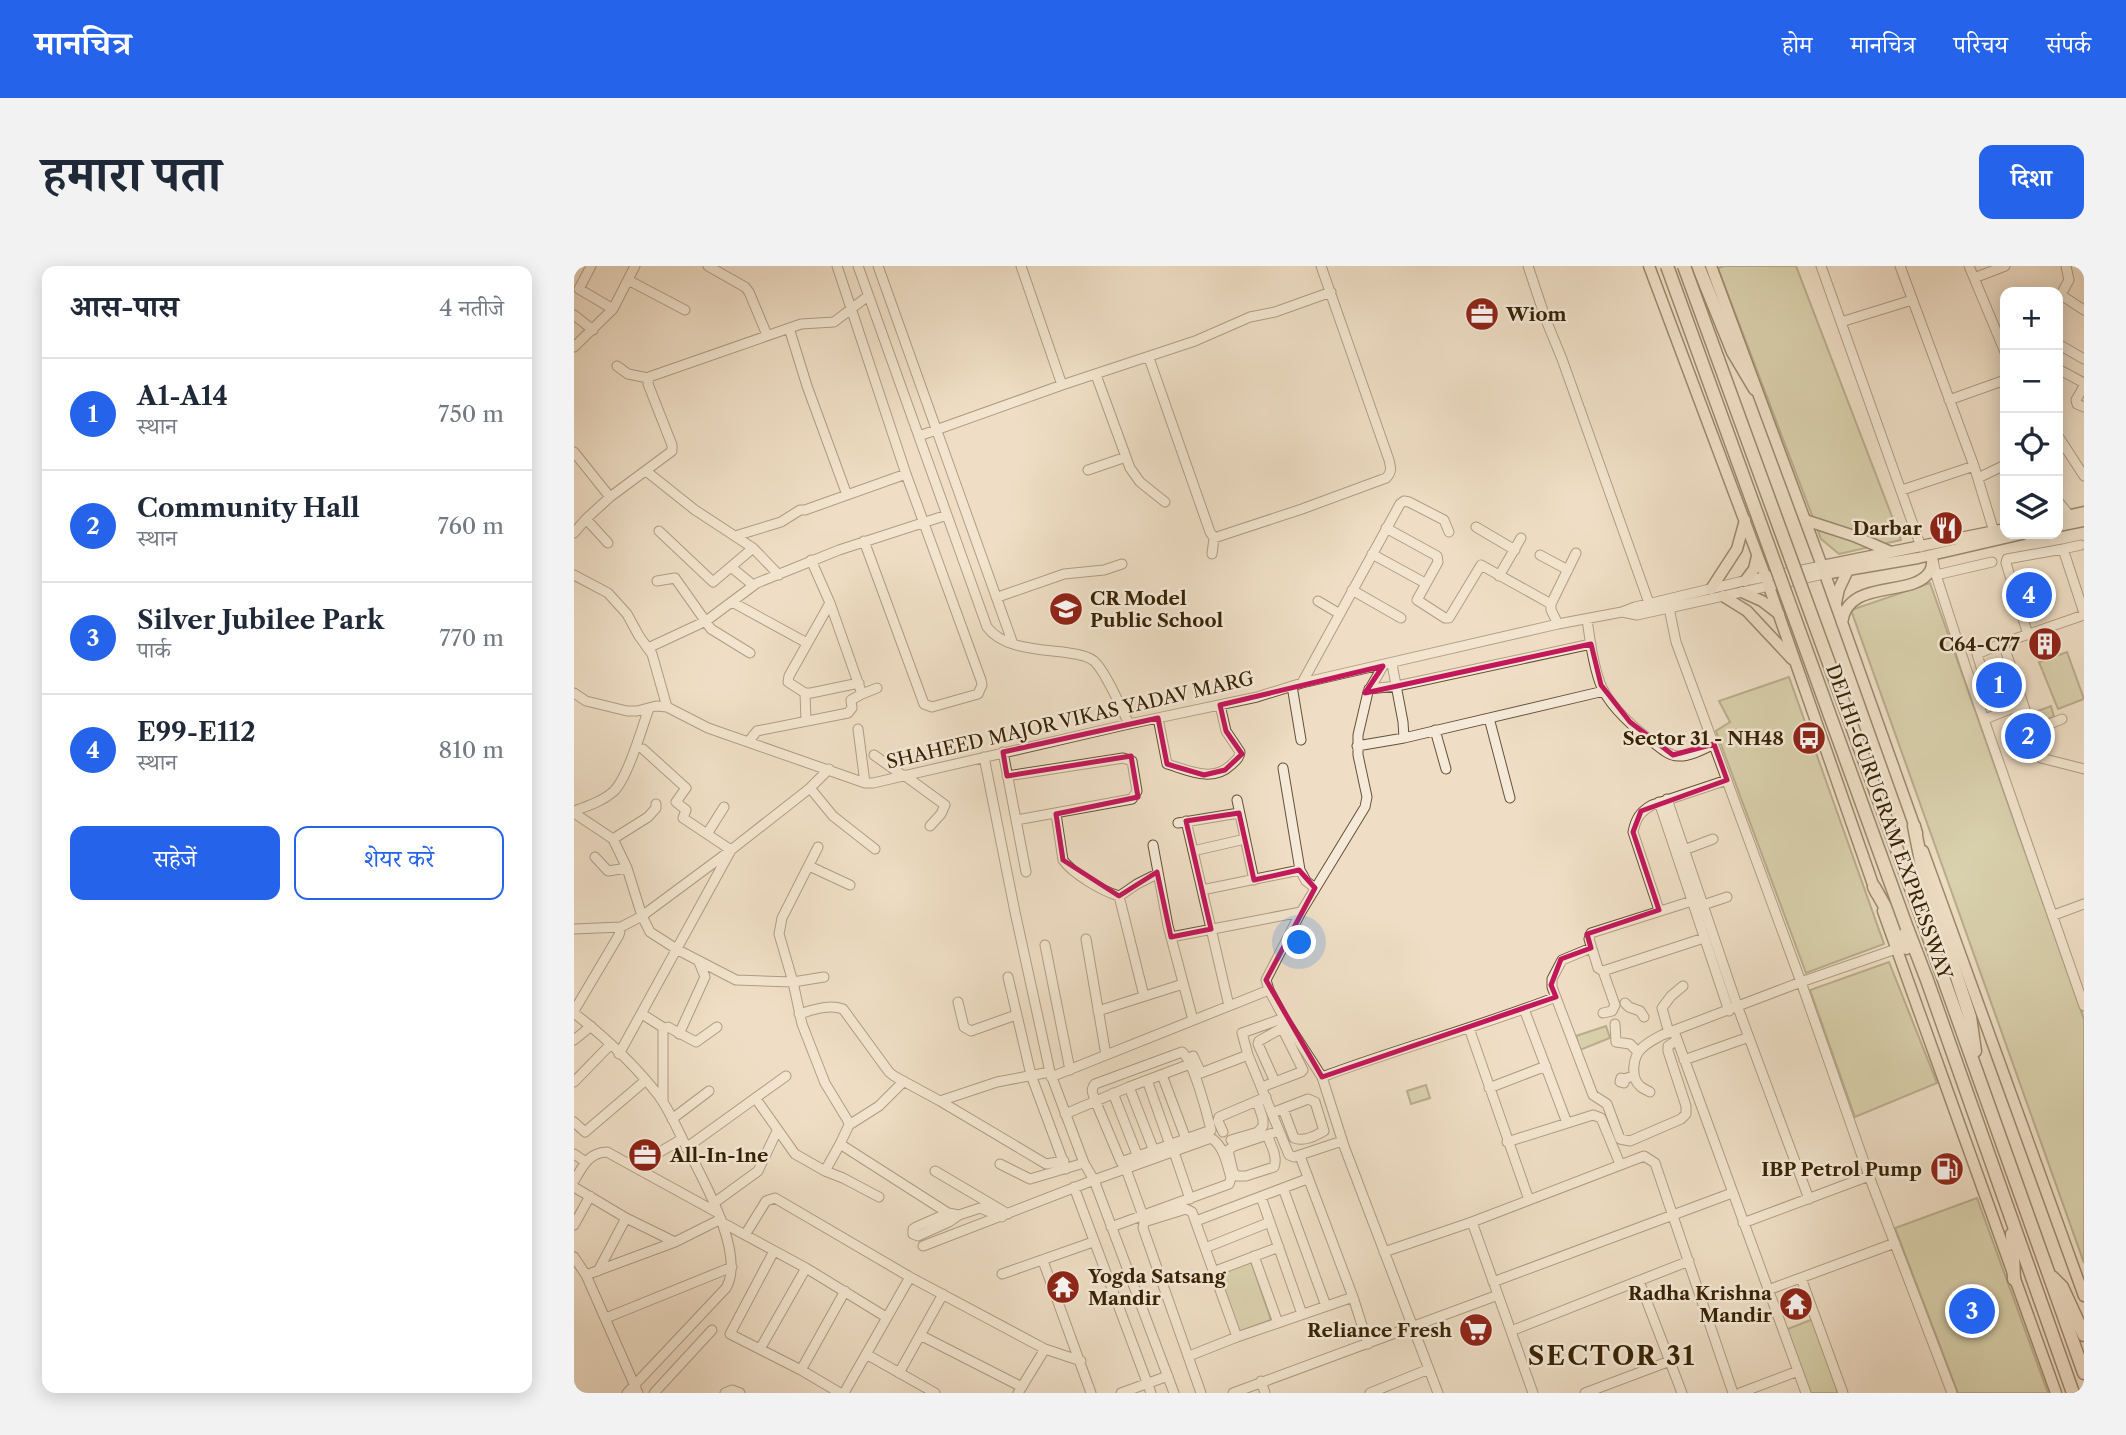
<!DOCTYPE html>
<html lang="hi">
<meta charset="utf-8">
<style>
:root{--surface:#fff;--page:#f2f2f3;--text:#1f2937;--muted:#747a83;--line:#e0e1e3;--accent:#2563eb}
body{margin:0;font-family:"Libre Caslon Text","Noto Serif Devanagari",serif;background:var(--page);color:var(--text)}
.controls{position:absolute;right:21px;top:21px;display:grid;overflow:hidden;border-radius:14px;box-shadow:0 4px 18px #0003}
.controls button{width:63px;height:63px;display:grid;place-items:center;padding:0;border:0;border-bottom:2px solid var(--line);background:var(--surface);color:var(--text);font:35px sans-serif}
.you{position:absolute;left:726px;top:677px;width:24px;height:24px;margin:-18px;border:5px solid #fff;border-radius:50%;background:#1a73e8;box-shadow:0 0 0 10px #1a73e833}
.badge{display:grid;place-items:center;width:46px;height:46px;border-radius:50%;background:var(--accent);color:#fff;font-size:23px;font-weight:700}
.pin{position:absolute;translate:-50% -50%;border:4px solid #fff;box-shadow:0 2px 7px #0006}
.list{margin:0;padding:0;list-style:none}
h2{display:flex;justify-content:space-between;align-items:center;height:91px;margin:0;padding:0 28px;font-size:30px}
h2 small{font-size:23px;font-weight:400;color:var(--muted)}
.list li{display:grid;grid-template-columns:46px 1fr auto;gap:21px;align-items:center;box-sizing:border-box;height:112px;padding:0 28px;border-top:2px solid var(--line)}
.list b{display:block;font-size:26px;white-space:nowrap}
.list p{margin:0;font-size:23px;white-space:nowrap;color:var(--muted)}
.list em{font-size:23px;font-style:normal;color:var(--muted)}
.actions{display:flex;gap:14px;padding:21px 28px}
.actions a{flex:1;padding:16px 0;border:2px solid var(--accent);border-radius:14px;text-align:center;font-size:24px;color:var(--accent)}
.actions .main{background:var(--accent);color:#fff}
.icon{flex:none;width:38px;height:38px;fill:none;stroke:currentColor;stroke-width:2;stroke-linecap:round;stroke-linejoin:round}
.map{position:relative;flex:none;width:1510px;height:1127px;overflow:hidden;border-radius:14px}
header{display:flex;align-items:center;gap:42px;box-sizing:border-box;height:98px;padding:0 35px;background:var(--accent);color:#fff}
header strong{font-size:33px}
nav{display:flex;gap:38px;margin-inline-start:auto;font-size:24px}
.intro{display:flex;align-items:center;justify-content:space-between;box-sizing:border-box;height:168px;padding:0 42px}
h1{margin:0;font-size:49px}
.button{padding:18px 32px;border-radius:14px;background:var(--accent);color:#fff;font-size:24px;font-weight:700}
main{display:flex;gap:42px;padding:0 42px}
aside{flex:1;background:var(--surface);border-radius:14px;box-shadow:0 4px 18px #0003}
.map>svg:first-child{display:block}
.green{fill:#bfc090;stroke:#7b714a;stroke-width:2}
.lines{fill:none;stroke-linecap:round;stroke-linejoin:round}
.minor-casing{stroke:#655134;stroke-width:11}
.major-casing{stroke:#372203;stroke-width:13}
.highway-casing{stroke:#372203;stroke-width:15}
.minor{stroke:#f5ead9;stroke-width:9}
.major{stroke:#efdec5;stroke-width:10}
.highway{stroke:#efdec5;stroke-width:12}
.highway-bridge-casing{stroke:#372203;stroke-width:15;stroke-linecap:butt}
.highway-bridge{stroke:#efdec5;stroke-width:12}
.marked{fill:none;stroke:#c2185b;stroke-width:5;stroke-linejoin:round}
.labels{text-anchor:middle;dominant-baseline:central;stroke-width:5;stroke-linejoin:round;paint-order:stroke}
.poi-label{font-size:19px;font-weight:bold;fill:#372203;stroke:#f5ead9;text-anchor:end}
.street-label{font-size:19px;fill:#372203;stroke:#f5ead9}
.district-label{font-size:26px;font-weight:bold;letter-spacing:2px;fill:#372203;stroke:#f5ead9}
</style>
<header>
<strong>मानचित्र</strong>
<nav><a>होम</a><a>मानचित्र</a><a>परिचय</a><a>संपर्क</a></nav>
</header>
<div class="intro"><h1>हमारा पता</h1><a class="button">दिशा</a></div>
<main>
<aside>
<h2>आस-पास<small>4 नतीजे</small></h2>
<ul class="list">
<li><span class="badge">1</span><div><b>A1-A14</b><p>स्थान</p></div><em>750 m</em></li>
<li><span class="badge">2</span><div><b>Community Hall</b><p>स्थान</p></div><em>760 m</em></li>
<li><span class="badge">3</span><div><b>Silver Jubilee Park</b><p>पार्क</p></div><em>770 m</em></li>
<li><span class="badge">4</span><div><b>E99-E112</b><p>स्थान</p></div><em>810 m</em></li>
</ul>
<div class="actions"><a class="main">सहेजें</a><a>शेयर करें</a></div>
</aside>
<div class="map">
<svg width="1510" height="1127" viewBox="0 0 1510 1127">
<rect width="100%" height="100%" fill="#efdec5"/>
<filter id="stains"><feTurbulence type="fractalNoise" baseFrequency=".00286" numOctaves="4"/><feColorMatrix values="0 0 0 0 .2 0 0 0 0 .09 0 0 0 0 .02 0 0 0 .5 -.17"/></filter>
<radialGradient id="worn" r=".72"><stop offset=".6" stop-color="#630" stop-opacity="0"/><stop offset="1" stop-color="#630" stop-opacity=".3"/></radialGradient>
<path class="green" d="M1150,0H1222L1327,274L1265,288L1247,273L1144,2Z
M1356,317L1510,753V997L1277,344Z
M1493,386L1510,433L1484,443L1465,396Z
M1215,411L1310,678L1232,707L1142,465L1156,456L1145,435Z
M1477,440L1480,451L1464,457L1461,446Z
M1457,474L1463,490L1440,486L1439,481Z
M1315,696L1363,817L1281,851L1236,724Z
M1032,760L1036,772L1006,784L1002,770Z
M852,819L856,832L837,838L833,825Z
M1403,932L1474,1127H1384L1321,962Z
M677,995L697,1054L665,1066L643,1007Z
M1239,1053L1264,1127H1234L1211,1064Z"/>
<g class="lines">
<g class="minor-casing">
<path id="minor" d="M17,0L5,23L39,43
M134,0L171,21L175,26L193,69
M263,0L332,208L407,414L408,419L404,428L358,441L350,438L290,275
M284,0L413,361C430,384 469,383 495,387C503,388 514,390 520,395C532,406 547,442 555,458
M304,0L439,378
M447,0L488,119
M954,0L972,54L988,93L1075,337
M1247,0L1347,281
M1326,0L1400,200L1421,269
M1395,0L1431,86
M1400,12L1431,0
M54,14L111,44
M1487,29L1510,44
M1484,34L1495,14L1492,0
M0,49L19,64
M1267,56L1338,34
M215,62L233,120L273,229
M1484,78L1510,93
M0,81L39,43L61,0
M575,92L636,266L640,272L728,243L812,212C818,206 817,202 815,194L747,0
M43,100L54,108L74,112
M1484,103L1510,117
M522,109L556,202L566,216L591,236
M1510,120L1502,134L1503,138L1510,141
M1375,134L1431,114
M345,170L488,119L621,75L676,51L701,46L757,26
M1484,170L1510,210
M0,186L36,231
M514,204L552,191
M72,205L121,244L179,282L205,309
M1404,212L1431,199
M1328,224L1400,200
M1484,235L1495,249
M12,253L34,277
M902,261L941,284
M812,262L863,290L864,296L843,334L871,352H875L907,299L977,338
M85,265L139,316L179,282
M0,267L12,253L36,231L98,185V179L74,118L75,111L227,58L260,56L294,30
M161,270L207,256L226,244H231L332,208
M1489,283L1507,279
M638,288L640,272
M798,288L851,317
M966,289L994,304
M237,294L256,337L288,428L303,422
M1359,294L1362,309L1392,402L1510,740
M157,301L179,319
M0,309L34,327L53,348L65,370L78,388L93,441
M1362,309L1418,296
M925,310L947,272
M83,315L101,312L137,363L176,387
M778,324L827,352
M424,331L490,308L530,304L548,298
M744,335L766,348
M158,336L233,377
M256,337L215,410L214,416L231,427H237L285,417
M1095,342L1102,376L1227,716L1295,910L1378,1127
M1048,346L1063,349L1250,308
M1510,349L1429,377L1467,492L1510,503
M1013,353C1016,375 1019,397 1026,417C1034,439 1058,460 1076,474C1084,480 1094,490 1104,490C1115,491 1130,483 1140,478
M984,358L977,344V338L1002,287
M1454,369L1432,297L1433,293L1489,283L1510,347
M74,382L132,355L183,317L265,284L373,249
M818,398L829,456L830,472
M809,400L794,426L784,469V489L793,531L791,541L727,646L692,714L695,724L710,752L748,811L770,880L864,1127
M728,417L826,238L830,235L835,236L870,254L875,266
M718,420L727,474
M795,423L823,420L1017,378
M0,427L12,435L53,445H63L82,440L93,441L134,462L291,517H299L555,458L683,431L728,417L984,358L1048,346L1061,341L1165,316L1248,300
M231,427L232,455
M1418,437L1403,388L1429,377
M584,452L593,498C614,504 638,517 657,499C662,494 665,493 666,486L652,465L646,439
M915,452L936,532
M1411,453L1449,438
M284,463L291,517
M861,464L872,503
M1458,465L1488,453
M175,475L183,465L274,447L278,442L277,434L288,428
M783,480L830,472L1030,425
M429,486L452,606
M300,489L328,509
M410,491L441,646L476,806L510,897L520,914L600,1127
M709,502L726,604L732,615L741,622
M330,509L371,539L367,548L356,560
M433,510L549,492L558,495L563,525L558,533L442,554
M236,522L259,550L301,583
M1093,533L1164,742L1235,933
M663,534L680,614
M1085,536L1155,745
M0,545C14,540 29,535 40,525C54,511 68,462 75,442
M0,547L39,573L53,602L68,650L76,666L104,684L162,714L219,716L250,711
M482,548L489,594C499,608 528,625 545,630L547,629L563,618L583,608
M612,555L655,740
M604,557L665,547
M133,568L150,541
M39,573L74,551L82,542V538
M579,579L594,660L619,754
M244,581L208,652L205,668L219,716L228,758L251,817L274,855L275,859L266,878L374,947L385,949L406,942L428,951
M1110,584L1139,573
M619,585L671,573
M21,591L34,605L53,602
M235,600L276,619
M628,624L726,604
M545,630L570,730
M1118,635L1017,667L1015,673L1024,702L1029,705L1130,672
M1129,639L1153,631
M1085,644L1059,566C1062,552 1066,546 1078,539L1153,514
M1480,649L1510,638
M0,663L47,661L68,650L157,584L236,522L255,503
M597,671L727,646
M512,673L532,789
M471,679L496,804
M1017,682L988,694L978,713V721L1019,829L1033,838L1046,873L1056,875L1107,853L1112,848V840L1094,785V780L1103,774
M434,711L457,809L492,903
M384,736L390,761L397,765L442,749
M1051,737L1055,741L1066,745L1070,751
M950,743L993,857
M0,745L45,669L47,661
M524,745L609,718
M0,747C31,771 61,799 85,830C96,845 104,865 113,882C129,914 172,988 152,1022L53,1127
M1029,747L1038,745L1041,739L1029,705
M68,748L90,762
M225,748C239,744 254,738 269,743L315,806L320,810L366,835L472,898L490,895
M710,752L668,767L674,789L715,889L720,891L768,875
M1041,758L1042,776L1056,778L1064,786
M895,762L955,934
M1100,765L1232,1127
M1095,767L1088,742L1097,730L1109,720
M105,768L131,711L125,696
M0,774L17,760
M608,786C619,794 633,847 637,864L547,896L521,834C519,828 516,824 521,818Z
M45,788L157,584L109,552L112,544L102,536L112,522L69,483
M619,790L627,807L674,789
M1110,794L1175,771
M588,809L612,873
M477,811L695,724
M748,811C825,782 905,761 982,731
M1051,813L1047,812L1046,816L1050,817L1051,813L1060,809
M573,814L596,879
M0,816L36,779
M555,821L580,885
M688,821L727,806L729,804L708,762L685,775L684,778L701,816
M915,822L972,800
M1076,826C1073,824 1069,823 1066,820C1056,811 1059,790 1068,782C1074,776 1081,773 1088,769L1227,716L1322,683
M539,827L564,891
M182,833L221,888L251,905
M89,834V763L94,761L122,776L143,761
M366,835L423,816L476,806
M698,847L734,833L741,836L750,865C741,870 730,876 720,872L709,843
M491,848L555,821L616,798
M98,853L135,825
M0,856L11,866L72,814
M275,859L305,840L330,815
M649,866L644,855L645,851L692,831
M693,869C697,879 704,891 700,901L672,910H663L659,906L654,884L660,880L705,865
M657,874L684,866L689,860V853L683,835
M933,876L1019,849L1027,852L1046,898
M266,878L251,905L269,912L305,931
M112,882L212,810
M600,886L616,933
M0,888L12,896
M726,890L779,1031L794,1078
M426,898L456,913L510,897
M60,901L108,873
M552,903L569,950
M361,905L434,948
M0,915C9,900 14,887 33,886L144,947
M0,921L52,952L101,976
M500,921L577,1127
M709,922L752,1040
M687,931L728,1048
M140,937L184,905L203,865
M374,947L342,961L339,963V968L344,970L375,956L385,949
M622,955L733,913
M898,956L959,1127
M149,957L232,1002L312,1051
M1169,957L1295,910
M0,959L16,930
M171,969L192,935L201,932L336,1011L471,1083L507,1095
M349,980L520,914L637,872C650,880 653,898 657,912L655,918L537,961
M631,982L696,956
M200,985L156,1068L227,1104L266,1127
M810,986L898,956L1070,890L1081,897L1159,1127
M680,990L704,1057
M0,991L12,1009L64,1127
M469,995L517,1127
M24,1005L52,952
M639,1006L705,981
M428,1008L519,976
M12,1009L101,976L147,953
M1227,1012L1269,1127
M1065,1015L1108,1127
M919,1016L1158,927
M1194,1024L1321,977
M32,1052L158,1001
M937,1065L1115,995
M346,1069L448,1121
M186,1083L232,1002
M292,1088L361,1127
M615,1090L663,1071L779,1031
M227,1104L271,1025
M325,1107L369,1028
M687,1115L691,1127
M80,1127L138,1064
M151,1127L158,1124L166,1127
M270,1127L336,1011
M444,1127L471,1083
M547,1127L594,1110
M627,1127L569,962L570,956L612,943L618,946L663,1071
M659,1127L924,1029
M796,1127L855,1103
M1011,1127L1096,1095
M1166,1127L1224,1105"/>
</g>
<g class="major-casing">
<path id="major" d="M1075,0L1192,312L1302,627
M1137,0L1248,300L1343,567
M1484,252L1510,246
M1231,254L1280,270L1317,286
M1484,260L1510,255
M1248,300L1431,263
M1250,308L1344,292L1448,268
M1171,315L1180,303L1183,290
M1137,323L1163,283L1171,254
M1168,326L1188,335L1205,348
M1149,330L1173,345L1218,393
M1262,337L1265,323L1274,304
M1268,357C1273,311 1340,333 1356,305C1359,300 1358,295 1358,289
M1349,585L1510,1030
M1309,645L1482,1127"/>
</g>
<g class="highway-casing">
<path id="highway" d="M1124,0L1159,86L1181,123
M1340,560L1350,610L1396,751L1401,785
M1300,621L1323,662L1332,682
M1349,655L1510,1107
M1333,662L1353,714L1499,1127
M1438,968L1440,1013
M1478,1011L1488,1021L1510,1069"/>
</g>
<use href="#minor" class="minor"/>
<use href="#major" class="major"/>
<use href="#highway" class="highway"/>
<g class="highway-bridge-casing">
<path id="highway-bridge" d="M1093,0L1333,662
M1110,0L1349,655"/>
</g>
<use href="#highway-bridge" class="highway-bridge"/>
</g>
<path d="M0 0H1510V1127H0ZM1017,378L1027,419L1056,456L1099,489L1140,478L1153,514L1067,545L1059,566L1085,644L1013,668L1017,682L987,693L977,719L982,731L748,811L692,714L741,622L725,604L680,614L665,547L612,555L637,663L597,671L583,606L545,630L489,594L482,548L564,531L557,490L433,510L429,486L584,452L593,498L630,509L651,504L668,488L652,465L646,439L809,400L791,427Z" fill="#efdec5" fill-opacity=".55" fill-rule="evenodd"/>
<path class="marked" d="M1017,378L1027,419L1056,456L1099,489L1140,478L1153,514L1067,545L1059,566L1085,644L1013,668L1017,682L987,693L977,719L982,731L748,811L692,714L741,622L725,604L680,614L665,547L612,555L637,663L597,671L583,606L545,630L489,594L482,548L564,531L557,490L433,510L429,486L584,452L593,498L630,509L651,504L668,488L652,465L646,439L809,400L791,427Z"/>
<defs>
<g id="office-disc" transform="scale(1.75)"><circle r="9.5" fill="#8f2418" stroke="#f5ead9"/><path d="M-6-3h4V-5.5h4V-3h4V5H-6ZM-1-4.5V-3h2v-1.5ZM-6 0V1H6V0Z" fill="#fff"/></g>
<g id="restaurant-disc" transform="scale(1.75)"><circle r="9.5" fill="#8f2418" stroke="#f5ead9"/><path d="M-5-6h1v4h1v-4h1v4h1v-4h1v5L-1.5 .5V6h-2V.5L-5-1ZM5-6V6H3V1.5H1.5Q1.5-4 5-6Z" fill="#fff"/></g>
<g id="school-disc" transform="scale(1.75)"><circle r="9.5" fill="#8f2418" stroke="#f5ead9"/><path d="M0-5L7-2L0 1L-7-2ZM-4 1L0 2.5L4 1V4Q0 6-4 4Z" fill="#fff"/></g>
<g id="building-disc" transform="scale(1.75)"><circle r="9.5" fill="#8f2418" stroke="#f5ead9"/><path d="M-4-6H4V6H1V3H-1V6H-4ZM-2.5-4.3h1.7v1.8h-1.7ZM.8-4.3h1.7v1.8H.8ZM-2.5-1h1.7V.8h-1.7ZM.8-1h1.7V.8H.8Z" fill="#fff"/></g>
<g id="bus-disc" transform="scale(1.75)"><circle r="9.5" fill="#8f2418" stroke="#f5ead9"/><path d="M-5-6H5V4H4V6H2V4H-2V6H-4V4H-5ZM-3.5-4V0h7V-4ZM-3.5 1.2v1.5H-2V1.2ZM2 1.2v1.5H3.5V1.2Z" fill="#fff"/></g>
<g id="fuel-disc" transform="scale(1.75)"><circle r="9.5" fill="#8f2418" stroke="#f5ead9"/><path d="M-5.5-6h7V0h2V4h1.3V-2.5L3-4.5l.8-.8L6-3V5H2.5V1h-1V6h-7ZM-4.2-4.7v3.2H.2V-4.7Z" fill="#fff"/></g>
<g id="temple-disc" transform="scale(1.75)"><circle r="9.5" fill="#8f2418" stroke="#f5ead9"/><path d="M0-6L5-2H3V0L6.5 2.5H4V6H1.5V3h-3V6H-4V2.5H-6.5L-3 0V-2H-5Z" fill="#fff"/></g>
<g id="supermarket-disc" transform="scale(1.75)"><circle r="9.5" fill="#8f2418" stroke="#f5ead9"/><path d="M-6-5.5h2.5l.6 2H6L4.5 2H-2.5L-4.4-4H-6ZM-1.5 3.2a1.3 1.3 0 1 0 .1 0ZM3 3.2a1.3 1.3 0 1 0 .1 0Z" fill="#fff"/></g>
</defs>
<g fill-rule="evenodd">
<use href="#office-disc" x="908" y="48"/>
<use href="#restaurant-disc" x="1372" y="262"/>
<use href="#school-disc" x="492" y="343"/>
<use href="#building-disc" x="1471" y="378"/>
<use href="#bus-disc" x="1235" y="472"/>
<use href="#office-disc" x="71" y="889"/>
<use href="#fuel-disc" x="1373" y="903"/>
<use href="#temple-disc" x="489" y="1021"/>
<use href="#temple-disc" x="1222" y="1038"/>
<use href="#supermarket-disc" x="902" y="1064"/>
</g>
<g class="labels">
<g class="poi-label">
<text x="932" y="48" text-anchor="start">Wiom</text>
<text x="1348" y="262">Darbar</text>
<text x="516" y="332" text-anchor="start">CR Model<tspan x="516" dy="22">Public School</tspan></text>
<text x="1446" y="378">C64-C77</text>
<text x="1210" y="472">Sector 31 - NH48</text>
<text x="96" y="889" text-anchor="start">All-In-1ne</text>
<text x="1348" y="903">IBP Petrol Pump</text>
<text x="514" y="1010" text-anchor="start">Yogda Satsang<tspan x="514" dy="22">Mandir</tspan></text>
<text x="1198" y="1027">Radha Krishna<tspan x="1198" dy="22">Mandir</tspan></text>
<text x="878" y="1064">Reliance Fresh</text>
</g>
<g class="street-label">
<text transform="translate(496 454) rotate(-13)">SHAHEED MAJOR VIKAS YADAV MARG</text>
<text transform="translate(1315 556) rotate(70)">DELHI-GURUGRAM EXPRESSWAY</text>
</g>
<g class="district-label">
<text x="1038" y="1090">SECTOR 31</text>
</g>
</g>
<rect width="100%" height="100%" filter="url(#stains)"/>
<rect width="100%" height="100%" fill="url(#worn)"/>
</svg>
<div class="controls">
<button>+</button>
<button>−</button>
<button><svg class="icon" aria-label="locate" viewBox="0 0 24 24"><circle cx="12" cy="12" r="6"/><path d="M12 2v4M12 18v4M2 12h4M18 12h4"/></svg></button>
<button><svg class="icon" aria-label="layers" viewBox="0 0 24 24"><path d="M12 4l9 5-9 5-9-5zM3 14l9 5 9-5"/></svg></button>
</div>
<div class="you"></div>
<div class="pin badge" style="left:1425px;top:419px">1</div>
<div class="pin badge" style="left:1454px;top:470px">2</div>
<div class="pin badge" style="left:1398px;top:1045px">3</div>
<div class="pin badge" style="left:1455px;top:329px">4</div>
</div>
</main>
